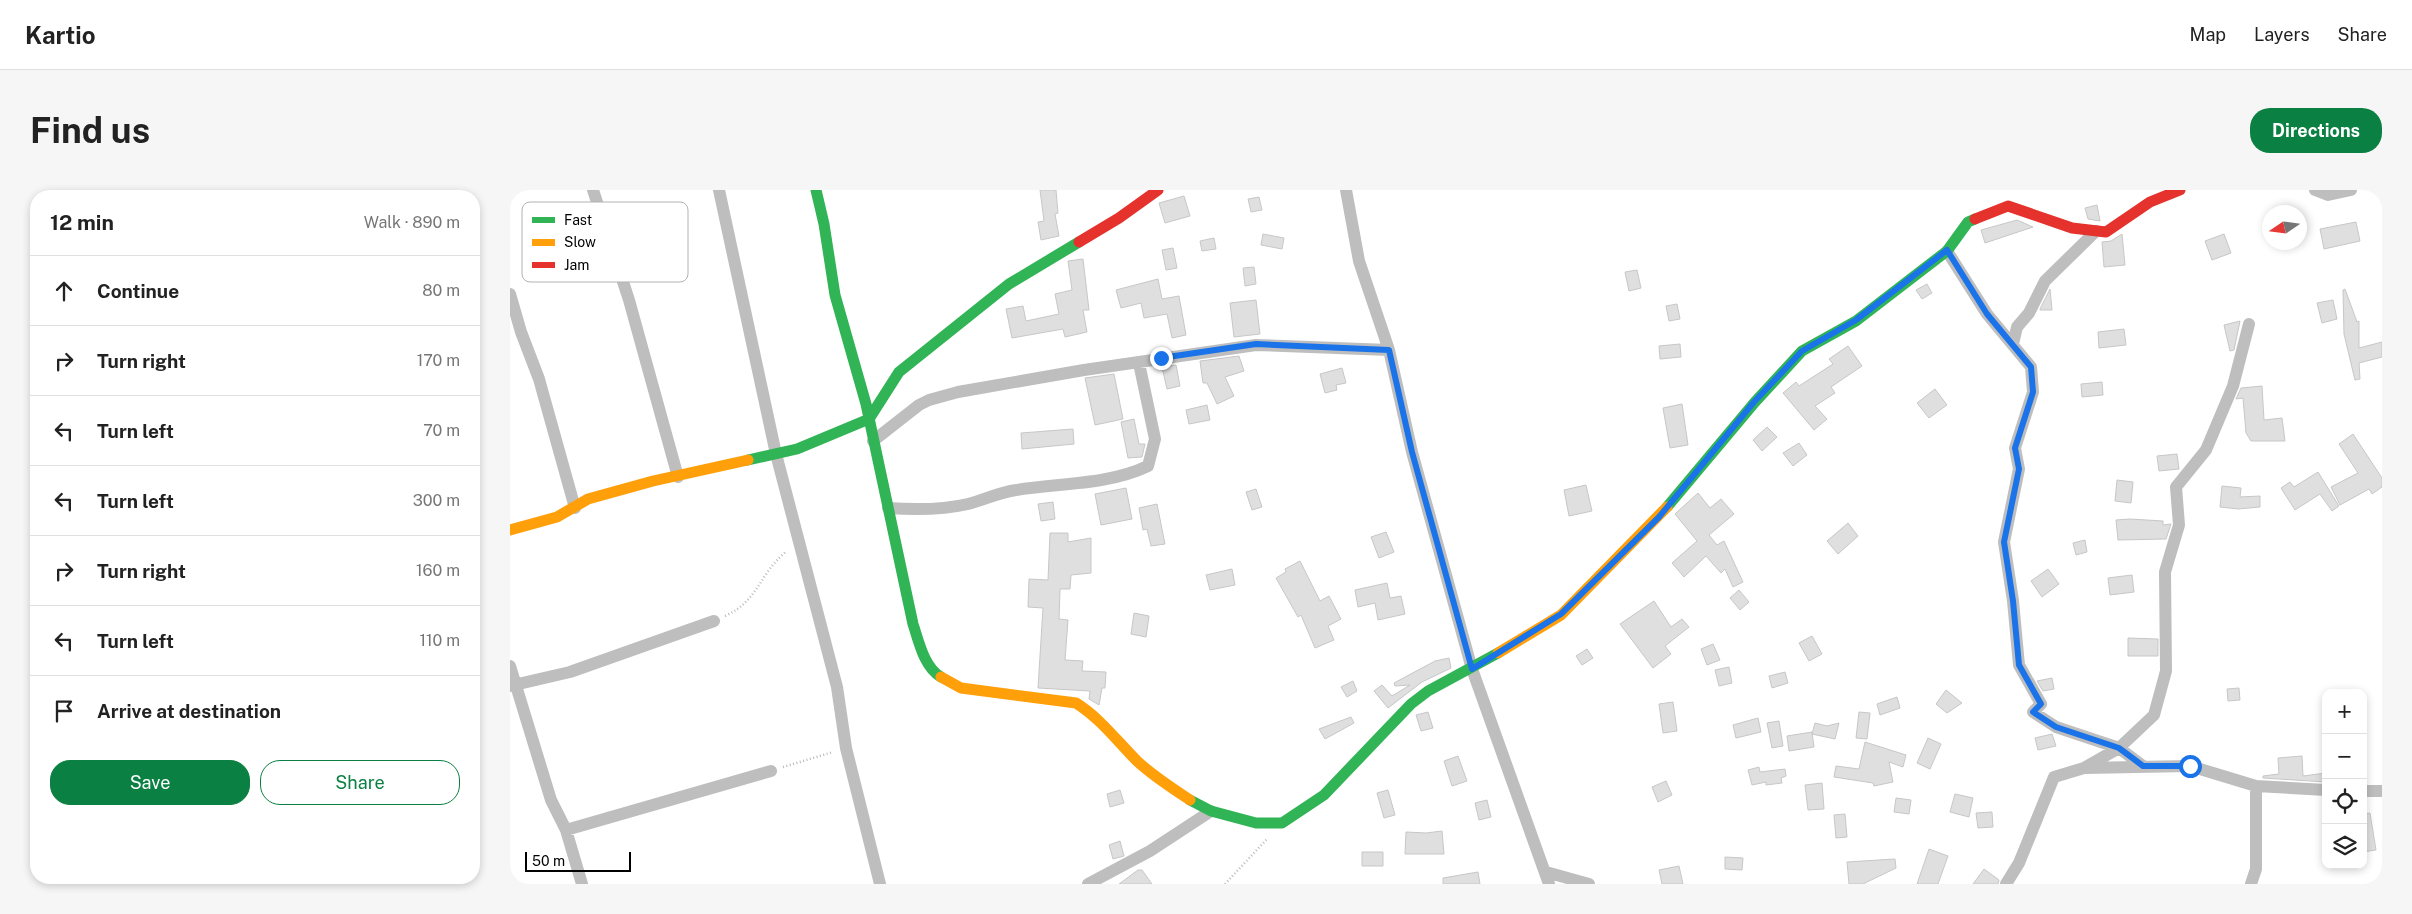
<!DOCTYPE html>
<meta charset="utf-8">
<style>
:root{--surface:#fff;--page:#f6f6f6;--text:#222;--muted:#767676;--line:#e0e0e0;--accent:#0b8043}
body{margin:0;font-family:"Public Sans",sans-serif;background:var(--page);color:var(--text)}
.controls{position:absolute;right:15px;bottom:15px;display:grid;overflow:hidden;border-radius:10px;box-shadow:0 2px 8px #0003}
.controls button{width:45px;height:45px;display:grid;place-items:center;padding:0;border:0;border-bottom:1px solid var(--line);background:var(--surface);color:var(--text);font:25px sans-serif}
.compass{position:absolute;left:1752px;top:15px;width:45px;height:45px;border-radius:50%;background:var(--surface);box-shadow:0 2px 8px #0003;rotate:257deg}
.scale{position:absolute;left:15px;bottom:12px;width:106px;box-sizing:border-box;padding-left:5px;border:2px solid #000;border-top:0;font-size:14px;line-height:18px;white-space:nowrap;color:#000;-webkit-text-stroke:4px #fff;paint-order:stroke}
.stop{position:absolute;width:15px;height:15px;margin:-11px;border:4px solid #1a73e8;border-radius:50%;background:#fff}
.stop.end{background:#1a73e8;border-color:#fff;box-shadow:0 1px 5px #0008}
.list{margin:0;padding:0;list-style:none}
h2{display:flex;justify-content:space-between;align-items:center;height:65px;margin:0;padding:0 20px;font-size:21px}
h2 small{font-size:16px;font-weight:400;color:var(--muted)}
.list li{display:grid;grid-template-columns:32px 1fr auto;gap:15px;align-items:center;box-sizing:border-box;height:70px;padding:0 20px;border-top:1px solid var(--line)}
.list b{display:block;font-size:19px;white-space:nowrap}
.list em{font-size:16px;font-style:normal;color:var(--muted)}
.actions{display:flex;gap:10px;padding:15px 20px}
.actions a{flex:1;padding:11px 0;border:1px solid var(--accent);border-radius:20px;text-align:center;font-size:18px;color:var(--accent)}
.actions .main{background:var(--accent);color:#fff}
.icon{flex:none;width:28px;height:28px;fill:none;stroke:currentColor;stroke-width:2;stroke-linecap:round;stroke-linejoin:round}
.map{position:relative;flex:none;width:1872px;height:694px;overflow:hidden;border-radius:20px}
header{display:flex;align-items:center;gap:30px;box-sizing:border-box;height:70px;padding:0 25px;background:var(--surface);border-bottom:1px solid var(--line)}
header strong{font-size:24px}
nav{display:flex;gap:28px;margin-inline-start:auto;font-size:18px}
.intro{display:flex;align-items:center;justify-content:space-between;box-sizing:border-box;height:120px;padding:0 30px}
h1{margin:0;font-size:35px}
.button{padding:12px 22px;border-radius:20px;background:var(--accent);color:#fff;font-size:18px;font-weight:700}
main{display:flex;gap:30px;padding:0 30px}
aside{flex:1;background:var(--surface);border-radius:20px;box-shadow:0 2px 8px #0003}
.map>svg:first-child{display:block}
.building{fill:#dfdfdf;stroke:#c7c7c7}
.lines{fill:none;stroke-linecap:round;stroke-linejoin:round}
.path{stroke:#b9b9b9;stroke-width:2.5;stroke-dasharray:1 2.5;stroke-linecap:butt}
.street{stroke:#bebebe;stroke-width:12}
.fast{stroke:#30b455;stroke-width:11}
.slow{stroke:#ff9f0a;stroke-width:11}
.jam{stroke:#e5322d;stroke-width:11}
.route{stroke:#1a73e8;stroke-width:6}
.key{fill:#fff;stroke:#b2b2b2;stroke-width:1}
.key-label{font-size:14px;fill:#000}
</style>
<header>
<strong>Kartio</strong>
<nav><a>Map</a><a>Layers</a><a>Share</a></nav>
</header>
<div class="intro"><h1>Find us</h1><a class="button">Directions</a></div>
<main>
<aside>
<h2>12 min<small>Walk · 890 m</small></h2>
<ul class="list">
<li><svg class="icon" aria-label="ahead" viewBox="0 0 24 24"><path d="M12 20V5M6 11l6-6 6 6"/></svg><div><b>Continue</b></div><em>80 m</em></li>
<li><svg class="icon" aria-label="right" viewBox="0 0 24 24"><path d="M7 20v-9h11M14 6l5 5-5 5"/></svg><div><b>Turn right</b></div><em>170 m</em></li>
<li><svg class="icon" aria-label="left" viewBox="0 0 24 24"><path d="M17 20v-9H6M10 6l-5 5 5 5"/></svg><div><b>Turn left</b></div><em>70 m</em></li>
<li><svg class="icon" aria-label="left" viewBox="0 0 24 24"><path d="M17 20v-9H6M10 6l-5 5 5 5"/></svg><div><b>Turn left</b></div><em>300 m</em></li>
<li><svg class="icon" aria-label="right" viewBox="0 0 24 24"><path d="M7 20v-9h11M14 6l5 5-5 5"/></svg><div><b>Turn right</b></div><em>160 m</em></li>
<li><svg class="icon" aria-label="left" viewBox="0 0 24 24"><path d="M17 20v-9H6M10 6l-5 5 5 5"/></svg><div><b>Turn left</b></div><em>110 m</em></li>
<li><svg class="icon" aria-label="arrive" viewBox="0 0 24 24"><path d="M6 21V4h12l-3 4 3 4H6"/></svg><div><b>Arrive at destination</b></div></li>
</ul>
<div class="actions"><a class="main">Save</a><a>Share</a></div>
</aside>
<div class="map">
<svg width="1872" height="694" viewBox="0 0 1872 694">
<rect width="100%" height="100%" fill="#fff"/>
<path class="building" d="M530,0H546L548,23L545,24L549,46L531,50L528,32L534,31Z
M674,6L680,26L655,33L649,13Z
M749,7L752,20L741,22L738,9Z
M1587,15L1590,31L1578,29L1575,18Z
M1507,30L1523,37L1475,53L1471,40Z
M1846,32L1850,51L1814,59L1810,39Z
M753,44L774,48L772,59L751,55Z
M1612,44L1615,75L1594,77L1592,52L1601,51Z
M1714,44L1721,63L1702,70L1695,51Z
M704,48L706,59L692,61L690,51Z
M663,58L667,78L656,80L652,60Z
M573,69L579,120H573L577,142L555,147L553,139L502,148L496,119L513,116L516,131L549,124L545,104L562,100L558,71Z
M744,77L746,94L735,96L733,78Z
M1127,80L1131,98L1119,101L1115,82Z
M648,89L652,109L669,106L676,145L662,148L657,124L634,128L631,113L611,118L606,100Z
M1417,94L1422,103L1412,109L1406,100Z
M1540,99L1542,120H1530V119Z
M1835,99L1847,132L1849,131V158L1872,152V167L1849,173L1850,189L1845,190L1834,144L1833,100Z
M746,110L750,144L724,147L720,113Z
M1823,110L1827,129L1812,133L1807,113Z
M1167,114L1170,129L1159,131L1156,116Z
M1730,131L1724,160L1720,161L1714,135Z
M1614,139L1616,155L1589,158L1588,142Z
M1170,154L1171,167L1150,169L1149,156Z
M1338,156L1352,176L1321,197L1325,203L1305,216L1317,229L1304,240L1273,203L1286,192L1289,196L1323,174L1319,169Z
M729,166L734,181L715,187L724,206L707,214L697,193H693L690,171Z
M666,175L670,196L657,199L652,177Z
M832,178L836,193L826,195L827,200L815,203L810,184Z
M604,184L613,229L585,235L575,188Z
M1592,192L1593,205L1572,207L1571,194Z
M1752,196L1754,230L1772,228L1775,251H1741L1736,243L1733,208L1726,209L1731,198Z
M1425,199L1437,215L1419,228L1407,213Z
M1172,214L1178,255L1160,258L1153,218Z
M697,215L700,230L679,234L676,220Z
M624,229L629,254H635L632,267L618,268L611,232Z
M1257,237L1267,247L1252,261L1243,250Z
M563,239L564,254L512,259L511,243Z
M1843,244L1872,288V297L1862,304L1859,299L1830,315L1821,297L1848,283L1829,254Z
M1289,253L1297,265L1283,276L1273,263Z
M1667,264L1669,279L1649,281L1647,266Z
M1808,282L1829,316L1822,321L1810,304L1785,320L1771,298L1780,292L1784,297Z
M1607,290L1623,292L1621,313L1605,311Z
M1076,295L1082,321L1059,326L1054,300Z
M1712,296L1731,298L1730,307L1750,306V317L1728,319L1710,317Z
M616,298L622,329L591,335L585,304Z
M746,299L752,317L742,320L736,302Z
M1188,303L1200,318L1211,309L1224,324L1199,345L1207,355L1214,351L1233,392L1223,397L1215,379L1211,383L1196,366L1174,387L1162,373L1187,351L1165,324Z
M543,312L545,329L531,331L528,314Z
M647,314L655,354L641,356L637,339L633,340L629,318Z
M1620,329L1653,331V335L1661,334L1656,349L1608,350L1606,330Z
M1338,333L1348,346L1328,364L1317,351Z
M876,342L884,362L869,368L861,347Z
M540,343H558V352L581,348V383L561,385L560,399H550L549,429L558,430L555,470L573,471L572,481L596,482L595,498H592L589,515L579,509L580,501L528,498L533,418L518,417L519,389L538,390Z
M1575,350L1577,362L1566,365L1563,353Z
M790,371L810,411L819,406L831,429L818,436L824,450L805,458L791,425L788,427L766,388L776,382L775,379Z
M722,379L725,395L700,400L696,385Z
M1538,379L1549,394L1532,407L1521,391Z
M1622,385L1624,402L1600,405L1598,388Z
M877,393L880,408L891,406L895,424L868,430L865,413L848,417L845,400Z
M1229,400L1239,412L1230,420L1220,408Z
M1144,411L1161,437L1172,429L1179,437L1155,456L1161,464L1143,478L1110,434Z
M624,423L639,426L636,447L621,444Z
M1302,446L1312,464L1299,471L1289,453Z
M1618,448L1648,449V466H1618Z
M1203,454L1210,470L1197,475L1191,459Z
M1077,459L1083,468L1072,475L1066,466Z
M939,468L941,478L912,492L878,518L864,501L872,495L882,506L900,495L885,496L884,493L925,471Z
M1219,477L1222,493L1209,496L1205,480Z
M1275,482L1278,493L1262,498L1259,486Z
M1542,488L1544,499L1533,501L1527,491Z
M843,491L847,501L837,507L831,497Z
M1729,498L1730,510L1718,511L1717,499Z
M1436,500L1452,513L1437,523L1426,514Z
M1387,507L1390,518L1370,525L1367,514Z
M1163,512L1167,541L1153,543L1149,514Z
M918,522L923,538L911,541L906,525Z
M1349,522L1360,523L1357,549L1346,548Z
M841,527L844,533L815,549L809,539Z
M1248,528L1251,542L1226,548L1223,535Z
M1269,531L1273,556L1262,558L1257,533Z
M1305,533L1317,536L1329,533L1325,549L1302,544Z
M1302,542L1304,557L1279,561L1277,546Z
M1542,544L1546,556L1528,560L1525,548Z
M1418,548L1431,554L1420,579L1407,573Z
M1355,552L1396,565L1393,577L1379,572L1383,592L1364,596L1363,593L1324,587L1326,576L1349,579Z
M948,566L957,591L942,596L934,571Z
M1792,566L1793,586L1816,583V592L1753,588V586L1769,584L1768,568Z
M1249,577L1250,582L1275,579L1276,586L1271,588L1272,593L1256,595V592L1242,595L1238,580Z
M1156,591L1162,605L1148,612L1142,597Z
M1312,593L1314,619L1298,620L1295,595Z
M610,600L614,613L600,617L597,604Z
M878,600L885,625L874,628L867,603Z
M1445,604L1463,608L1459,627L1440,622Z
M1386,608L1401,610L1399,624L1384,622Z
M977,610L981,627L969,630L965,613Z
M1482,622L1483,637L1468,638L1466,623Z
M1860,623L1866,660L1853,662V624Z
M1335,624L1337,647L1326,648L1324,625Z
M932,641L934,664H895L896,642L916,643Z
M610,651L614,666L603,669L599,655Z
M1419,659L1438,666L1428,694H1407Z
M852,662H873V676H852Z
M1215,667L1233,668L1232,680L1215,679Z
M1385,669L1386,678L1353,694H1339L1337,672Z
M1169,676L1173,694H1152L1149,680Z
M1474,679L1489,690L1488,694H1463Z
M628,680H632L642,694H609Z
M968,682L970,694H933V688Z"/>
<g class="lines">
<path class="path" d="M215,426C249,411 249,383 277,361
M273,577L323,562
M715,694L757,649"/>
<path class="street" d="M83,0L119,110L168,287
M209,0L266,264L327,497L336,558L370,694
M836,0L849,71L879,160L902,262L962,479L1039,694
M1805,0L1818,5L1841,0
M1437,61L1477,124L1521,177L1523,202L1505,258L1509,279L1494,352L1503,411L1509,475L1531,514L1523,522L1546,537L1609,558L1633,576
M0,104L11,142L29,189L65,318
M1503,154L1507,137L1519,123L1535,91L1586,41
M363,251L409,215L419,210L448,202L574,180L746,155L879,160
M378,318C405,320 432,320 458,314C474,310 490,302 506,300C550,293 598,295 638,276L645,249L629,173
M0,476L41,610L56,640L72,694
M0,496L60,482L204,431
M1574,578L1609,558L1644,525L1656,481L1655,382L1669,335L1666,297L1696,260L1723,196L1739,134
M1853,601H1872
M56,640L261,581
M1036,682L1079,694
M578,694L640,661L701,621
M1496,694L1509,673L1544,587L1574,578L1680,576L1746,596L1816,600
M1741,694L1746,679V596"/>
<path class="fast" d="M306,0L314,34L325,105L356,214L403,434C409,452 414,477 431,487
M238,270L287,259L359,229L389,182L499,94L569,52
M1157,317L1245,212L1292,161L1346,131L1437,61L1458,32L1465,29
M680,610L701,621L746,633H772L814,605L901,514L918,501L988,463"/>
<path class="slow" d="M0,340L47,327L78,309L143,291L238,270
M988,463L1051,425L1157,317
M431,487L451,498L566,513C590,528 607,551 627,571C643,586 662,598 680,610"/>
<path class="jam" d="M1465,29L1498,16L1562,38L1596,42L1640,12L1670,0
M569,52L609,28L648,0"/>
</g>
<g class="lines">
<path class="route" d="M651,168L746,154L879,160L902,262L962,479L1051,424L1149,327L1244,212L1292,161L1346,130L1437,60L1477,124L1521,177L1523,202L1505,258L1509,279L1494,352L1503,411L1509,475L1531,514L1523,522L1546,537L1609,558L1633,576H1680"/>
</g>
<rect x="12" y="12" width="166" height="80" rx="8" class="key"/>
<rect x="22" y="27" width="23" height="6" fill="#30b455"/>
<rect x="22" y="49" width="23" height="7" fill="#ff9f0a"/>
<rect x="22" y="72" width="23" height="6" fill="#e5322d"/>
<g class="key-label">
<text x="54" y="35">Fast</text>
<text x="54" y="57">Slow</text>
<text x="54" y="80">Jam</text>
</g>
</svg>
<div class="controls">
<button>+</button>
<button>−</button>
<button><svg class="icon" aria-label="locate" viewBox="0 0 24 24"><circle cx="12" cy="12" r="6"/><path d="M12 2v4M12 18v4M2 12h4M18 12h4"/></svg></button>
<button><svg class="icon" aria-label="layers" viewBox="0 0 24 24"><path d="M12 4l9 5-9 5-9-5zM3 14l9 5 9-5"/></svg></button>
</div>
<svg class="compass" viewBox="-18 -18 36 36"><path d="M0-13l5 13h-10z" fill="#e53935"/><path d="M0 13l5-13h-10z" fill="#767676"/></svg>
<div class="scale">50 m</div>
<div class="stop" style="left:1680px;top:576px"></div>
<div class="stop end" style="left:651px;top:168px"></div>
</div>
</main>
